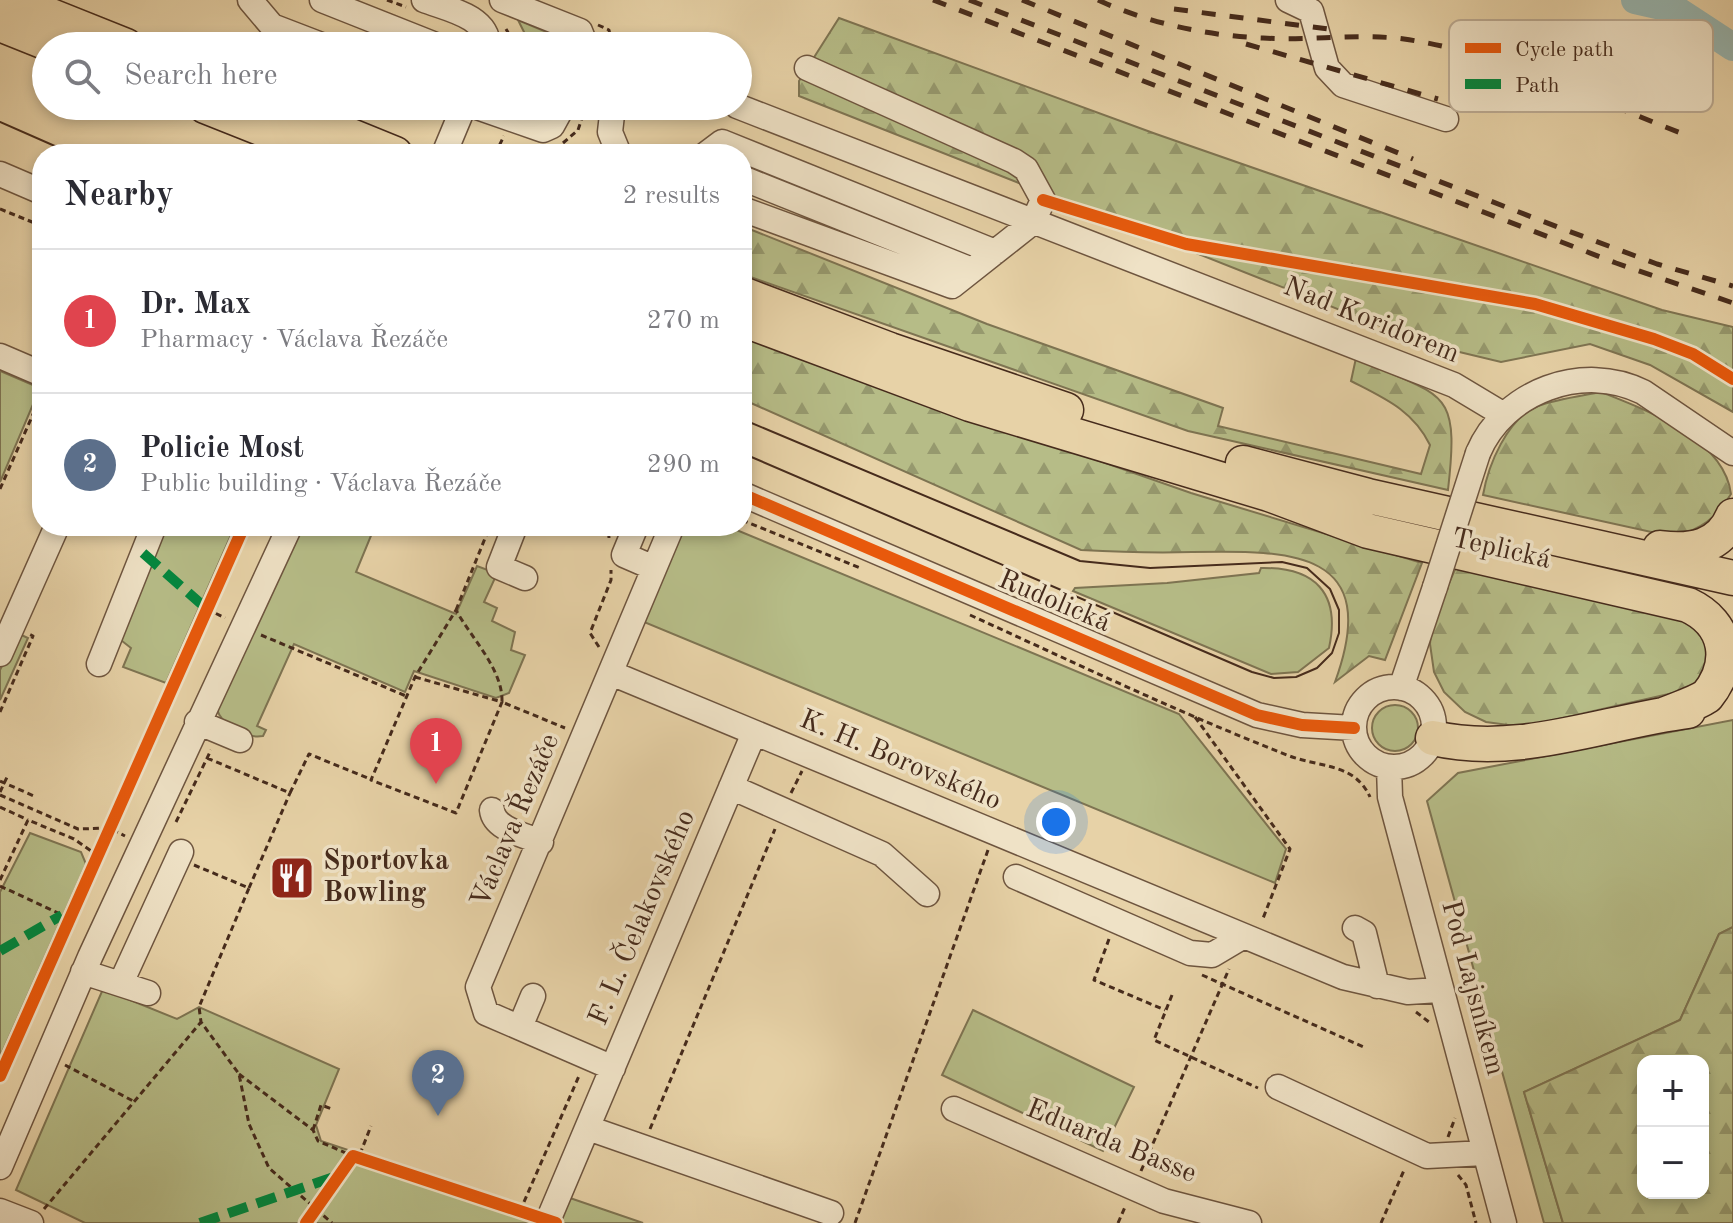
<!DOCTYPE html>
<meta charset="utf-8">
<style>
:root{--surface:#fff;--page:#f2f2f3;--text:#2b2b33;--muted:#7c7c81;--line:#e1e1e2;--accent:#8f2418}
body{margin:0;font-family:"Old Standard TT",serif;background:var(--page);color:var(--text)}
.controls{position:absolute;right:24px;bottom:24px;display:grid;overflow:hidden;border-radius:16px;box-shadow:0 4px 12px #0003}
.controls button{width:72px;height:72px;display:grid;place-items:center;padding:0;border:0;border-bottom:2px solid var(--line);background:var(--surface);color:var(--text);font:40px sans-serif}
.you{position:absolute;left:1056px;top:822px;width:28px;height:28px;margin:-20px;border:6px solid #fff;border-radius:50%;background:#1a73e8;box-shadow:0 0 0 12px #1a73e833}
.badge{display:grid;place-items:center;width:52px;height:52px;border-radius:50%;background:var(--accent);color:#fff;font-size:26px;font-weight:700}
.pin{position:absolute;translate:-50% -66px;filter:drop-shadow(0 2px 4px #0008)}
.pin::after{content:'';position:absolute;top:42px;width:28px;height:24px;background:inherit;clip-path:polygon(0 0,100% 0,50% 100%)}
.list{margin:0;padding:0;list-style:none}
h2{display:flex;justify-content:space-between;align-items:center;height:104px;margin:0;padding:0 32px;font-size:34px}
h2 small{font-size:26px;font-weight:400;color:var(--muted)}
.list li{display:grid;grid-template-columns:52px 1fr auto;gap:24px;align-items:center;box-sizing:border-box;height:144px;padding:0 32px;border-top:2px solid var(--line)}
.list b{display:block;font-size:30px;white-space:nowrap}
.list p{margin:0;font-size:26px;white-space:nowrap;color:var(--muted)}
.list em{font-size:26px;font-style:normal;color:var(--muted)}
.icon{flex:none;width:44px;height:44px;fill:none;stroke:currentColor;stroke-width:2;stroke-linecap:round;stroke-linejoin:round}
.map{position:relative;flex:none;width:1733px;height:1223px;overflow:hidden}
.search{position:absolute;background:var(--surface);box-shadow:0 4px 12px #0003;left:32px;top:32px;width:720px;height:88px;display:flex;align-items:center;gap:20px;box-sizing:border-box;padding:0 28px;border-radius:44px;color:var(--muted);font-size:30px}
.panel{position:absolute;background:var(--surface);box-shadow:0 4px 12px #0003;left:32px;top:144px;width:720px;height:392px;border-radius:32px}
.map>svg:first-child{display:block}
.green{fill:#b6bc87;stroke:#7e7452;stroke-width:2}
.forest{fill:url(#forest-firs);stroke:#7e7452;stroke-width:2;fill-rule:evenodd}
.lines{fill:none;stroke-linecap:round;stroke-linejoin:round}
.river{stroke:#98b6b0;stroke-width:28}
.minor-casing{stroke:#6e553f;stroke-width:27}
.highway-casing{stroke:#462b1c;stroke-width:37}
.path{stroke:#462b1c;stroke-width:3;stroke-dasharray:6 4;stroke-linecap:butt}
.minor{stroke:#efe2c6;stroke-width:24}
.highway{stroke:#e7d2a7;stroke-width:34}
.tram{stroke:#462b1c;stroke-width:2}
.rail{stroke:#462b1c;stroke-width:5;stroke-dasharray:14 14;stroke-linecap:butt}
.minor-bridge-casing{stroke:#6e553f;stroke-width:27;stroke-linecap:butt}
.path-bridge{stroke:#462b1c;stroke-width:3;stroke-dasharray:6 4;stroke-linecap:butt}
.minor-bridge{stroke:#efe2c6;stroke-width:24}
.quiet{stroke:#00873e;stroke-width:10;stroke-dasharray:20 10;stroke-linecap:butt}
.cycleway-casing{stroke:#efe2c6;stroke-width:17}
.cycleway{stroke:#e8590c;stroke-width:12}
.labels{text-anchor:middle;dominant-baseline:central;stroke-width:7;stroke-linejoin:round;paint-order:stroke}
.street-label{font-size:28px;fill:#462b1c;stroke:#efe2c6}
.poi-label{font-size:28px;font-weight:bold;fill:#462b1c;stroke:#efe2c6;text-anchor:start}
.key{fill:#efe2c6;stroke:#bcab93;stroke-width:2}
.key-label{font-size:22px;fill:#462b1c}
</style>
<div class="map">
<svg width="1733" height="1223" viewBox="0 0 1733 1223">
<defs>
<pattern id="forest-firs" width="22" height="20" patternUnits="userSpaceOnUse" patternTransform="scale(2)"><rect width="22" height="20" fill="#b6bc87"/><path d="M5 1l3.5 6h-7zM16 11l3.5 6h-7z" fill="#96996e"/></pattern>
</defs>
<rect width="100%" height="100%" fill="#e7d2a7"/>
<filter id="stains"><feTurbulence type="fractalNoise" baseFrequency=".0025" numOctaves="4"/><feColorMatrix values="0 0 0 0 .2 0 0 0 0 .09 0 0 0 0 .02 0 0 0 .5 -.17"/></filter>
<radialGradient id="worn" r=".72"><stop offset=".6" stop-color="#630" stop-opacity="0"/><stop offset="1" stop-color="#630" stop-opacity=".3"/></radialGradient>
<path class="green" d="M518,20L561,38L558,46H531Z
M0,371L40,388L0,482Z
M164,526H235L166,683L123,667L131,648L117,637Z
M297,526H375L356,572L456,614L477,566L493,572L495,578L484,602L497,608L492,621L515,632L511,650L525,655L509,693L496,698L414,671L405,692L294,644L257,726L266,730L263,736C246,739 221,725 217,709Z
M683,526H727L1179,714L1286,849L1275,883L644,622Z
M1261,568C1315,567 1341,593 1329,648L1298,672L1271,674L1073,591L1075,588L1167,583L1259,573Z
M17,633L28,638L0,700V670Z
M1372 728a23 23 0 1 1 46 0a23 23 0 1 1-46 0Z
M1733,720V927L1719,934L1680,1020L1524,1092L1563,1223H1544L1427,801L1458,773Z
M30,833L81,852L86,864L0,1057V892Z
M103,989L177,1019L199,1007L339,1069L316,1125L321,1141L527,1210L529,1223H85L16,1190Z
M973,1010L1134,1087L1103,1151L942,1075Z
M567,1197L643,1223H557Z"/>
<path class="forest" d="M839,18L1156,134L1662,310L1733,327V412L1650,365L1590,344L1501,362L1426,344L799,96V81Z
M742,226L987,324L1223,408L1218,426L1421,474L1430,445C1413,410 1384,398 1351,381L1356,358C1444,399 1460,385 1448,490L1188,431L742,274Z
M742,336L1191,493L1422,563L1385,660L1369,656L1335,682C1383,550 1292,550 1192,552C1155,553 1118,552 1081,550L742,399Z
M1601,392C1646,410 1724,438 1731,494C1716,519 1701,529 1674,537L1483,495C1488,466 1507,418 1538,406C1557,399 1581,396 1601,392Z
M1459,560L1685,616L1720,647L1696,683L1682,691L1523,727L1486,722L1465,712L1444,692L1434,672L1430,644L1432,623Z
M1733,927V1223H1563L1524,1092L1680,1020L1719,934ZM1643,1061H1703V1193H1643Z"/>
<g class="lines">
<path class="river" d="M1635,0L1675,9L1733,47"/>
<g class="minor-casing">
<path id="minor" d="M250,0L272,26L324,46
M322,0L438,46
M424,0C447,9 488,16 488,46
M502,0L580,31L586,46
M1288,0L1311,11L1327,68L1343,85L1446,119
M474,106L543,130L552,126L563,106
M613,106L610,132L619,154
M737,106L1454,385L1504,415
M444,154L464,106
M706,154L722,142L995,252
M0,174L42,192
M742,178L972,270
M742,209L952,286L1033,222L1043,200L1026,169L1014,161L807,68
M0,356L42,374
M1478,453C1504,391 1583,362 1643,392L1733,453
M742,494L1257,715L1302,725L1354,728
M515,526L499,567L525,578
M636,526L624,555L654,568
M0,654L57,526
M99,664L154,526
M611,673L1343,977L1408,992L1439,990
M1354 727a40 40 0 1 1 80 0a40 40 0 1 1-80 0Z
M1401,688L1435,587
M197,722L240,740
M1389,767L1390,797L1504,1223
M731,787L882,854L927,894
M492,810C494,829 524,835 541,842
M1016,877L1190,953L1212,955L1244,936
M1355,928L1364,933L1377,986
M83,972L148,993
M121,983L181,852
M520,1027L533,996
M613,1068L486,1013L478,987L672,526
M1278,1087L1427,1156L1485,1153
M954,1109L1164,1201L1249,1223
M588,1128L831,1213
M0,1167L90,957L290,526
M0,1211L31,1223
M547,1223L754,733"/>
</g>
<g class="highway-casing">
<path id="highway" d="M11,0L126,46
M0,24L55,46
M205,106L326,154
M277,106L395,154
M742,294L890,350L1066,410
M742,319L970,404L1269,494L1368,531L1688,605C1729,624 1733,664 1707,696C1695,704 1680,708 1666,714
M1243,463L1368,496L1733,578
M1660,548C1690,552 1720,548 1733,516
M1433,738C1519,758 1603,722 1688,711"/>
</g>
<path class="path" d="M387,0L406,7
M598,25L609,30L612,46
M506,29L516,46
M563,143L578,130L586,106
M495,154L504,136
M0,209L42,226
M0,489L42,394
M742,520L860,568
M595,526L609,532
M608,526L609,538
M207,609L225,618
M456,610L490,526
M970,615C1075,663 1180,713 1287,755C1319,768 1354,762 1370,797
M261,635L406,696
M599,647L590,633L611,580V570
M415,677L502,702L456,813L371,780L415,677L456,610C471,638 503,669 502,702L565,728
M0,712L33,636L29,634
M1195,717L1290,849L1262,921
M207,758L290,793L309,754L370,779
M0,781L34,796
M791,793L802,771
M0,795L78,829L109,828L125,836
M0,807L28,820
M176,822L211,750
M194,865L249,888L199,1007L201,1022L239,1074L249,1124L269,1168L332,1223
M0,880L28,820L74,839L97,855
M0,886L69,918
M249,888L290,793
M1109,939L1094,980L1165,1010
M1202,975L1366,1048
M1172,995L1154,1040L1258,1088
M1416,1012L1429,1022
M65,1065L135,1102
M239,1074L313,1130L318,1141L353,1156L360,1154L371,1126
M650,1129L775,829
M313,1130L321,1105L332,1109
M1448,1137L1455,1118
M1141,1171L1229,969
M1458,1175L1466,1185L1476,1223
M44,1209L201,1022
M520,1211L579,1076
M855,1223L988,850
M1118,1223L1125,1207
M1381,1223L1405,1168"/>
<use href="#minor" class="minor"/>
<use href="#highway" class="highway"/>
<path class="tram" d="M0,122L73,154
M742,419L1080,561L1150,568L1282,562L1307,568L1330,589L1339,610V633L1332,653L1317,668L1296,677L1274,678L1252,672L742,453"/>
<path class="rail" d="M933,0L1616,263L1733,303
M969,0L1563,229L1657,264L1733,286
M1022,0L1413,159
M1098,0C1148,23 1208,36 1263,38C1310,41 1357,33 1404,39C1502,53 1594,100 1686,135
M1174,9L1328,29
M1246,44L1438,99"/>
<g class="minor-bridge-casing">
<path id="minor-bridge" d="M1435,587L1478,453"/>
</g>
<path class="path-bridge" d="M0,792L8,775"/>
<use href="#minor-bridge" class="minor-bridge"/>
<path class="quiet" d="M143,553L207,609
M0,951L62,915
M200,1223L337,1176"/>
<g class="cycleway-casing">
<path id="cycleway" d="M1043,200L1186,244L1535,304L1654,339L1693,354L1733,379
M742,494L1257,715L1302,725L1354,728
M0,1076L244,526
M306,1223L353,1156L556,1223"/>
</g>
<use href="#cycleway" class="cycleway"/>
</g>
<defs>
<g id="restaurant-square" transform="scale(2.3)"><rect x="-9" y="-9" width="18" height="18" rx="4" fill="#8f2418" stroke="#efe2c6"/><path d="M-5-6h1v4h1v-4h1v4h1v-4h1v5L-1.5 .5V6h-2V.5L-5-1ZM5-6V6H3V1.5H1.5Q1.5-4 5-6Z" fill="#fff"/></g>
</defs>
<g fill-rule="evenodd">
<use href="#restaurant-square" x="292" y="878"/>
</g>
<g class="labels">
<g class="street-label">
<text transform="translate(1371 321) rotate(22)">Nad Koridorem</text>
<text transform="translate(1501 550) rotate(13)">Teplická</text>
<text transform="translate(1054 602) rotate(23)">Rudolická</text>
<text transform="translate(900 761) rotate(23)">K. H. Borovského</text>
<text transform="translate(516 821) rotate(-67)">Václava Řezáče</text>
<text transform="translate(643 918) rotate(-67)">F. L. Čelakovského</text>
<text transform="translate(1472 988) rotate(75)">Pod Lajsníkem</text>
<text transform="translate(1111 1142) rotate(22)">Eduarda Basse</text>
</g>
<g class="poi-label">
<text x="323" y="862">Sportovka<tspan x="323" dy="32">Bowling</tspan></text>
</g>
</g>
<rect x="1449" y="20" width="264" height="92" rx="12" class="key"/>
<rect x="1465" y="43" width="36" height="10" fill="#e8590c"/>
<rect x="1465" y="79" width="36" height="10" fill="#00873e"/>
<g class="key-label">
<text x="1515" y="56">Cycle path</text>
<text x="1515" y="92">Path</text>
</g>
<rect width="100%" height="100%" filter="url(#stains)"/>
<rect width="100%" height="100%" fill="url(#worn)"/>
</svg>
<div class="controls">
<button>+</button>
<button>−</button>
</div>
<div class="you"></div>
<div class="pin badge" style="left:436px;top:784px;background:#e0444e">1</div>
<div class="pin badge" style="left:438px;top:1116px;background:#5c6f8a">2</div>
<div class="search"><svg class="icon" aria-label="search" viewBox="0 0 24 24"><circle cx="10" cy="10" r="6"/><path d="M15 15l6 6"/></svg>Search here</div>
<section class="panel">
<h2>Nearby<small>2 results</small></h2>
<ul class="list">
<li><span class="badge" style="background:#e0444e">1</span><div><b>Dr. Max</b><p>Pharmacy · Václava Řezáče</p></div><em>270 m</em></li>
<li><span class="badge" style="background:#5c6f8a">2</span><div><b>Policie Most</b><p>Public building · Václava Řezáče</p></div><em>290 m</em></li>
</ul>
</section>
</div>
